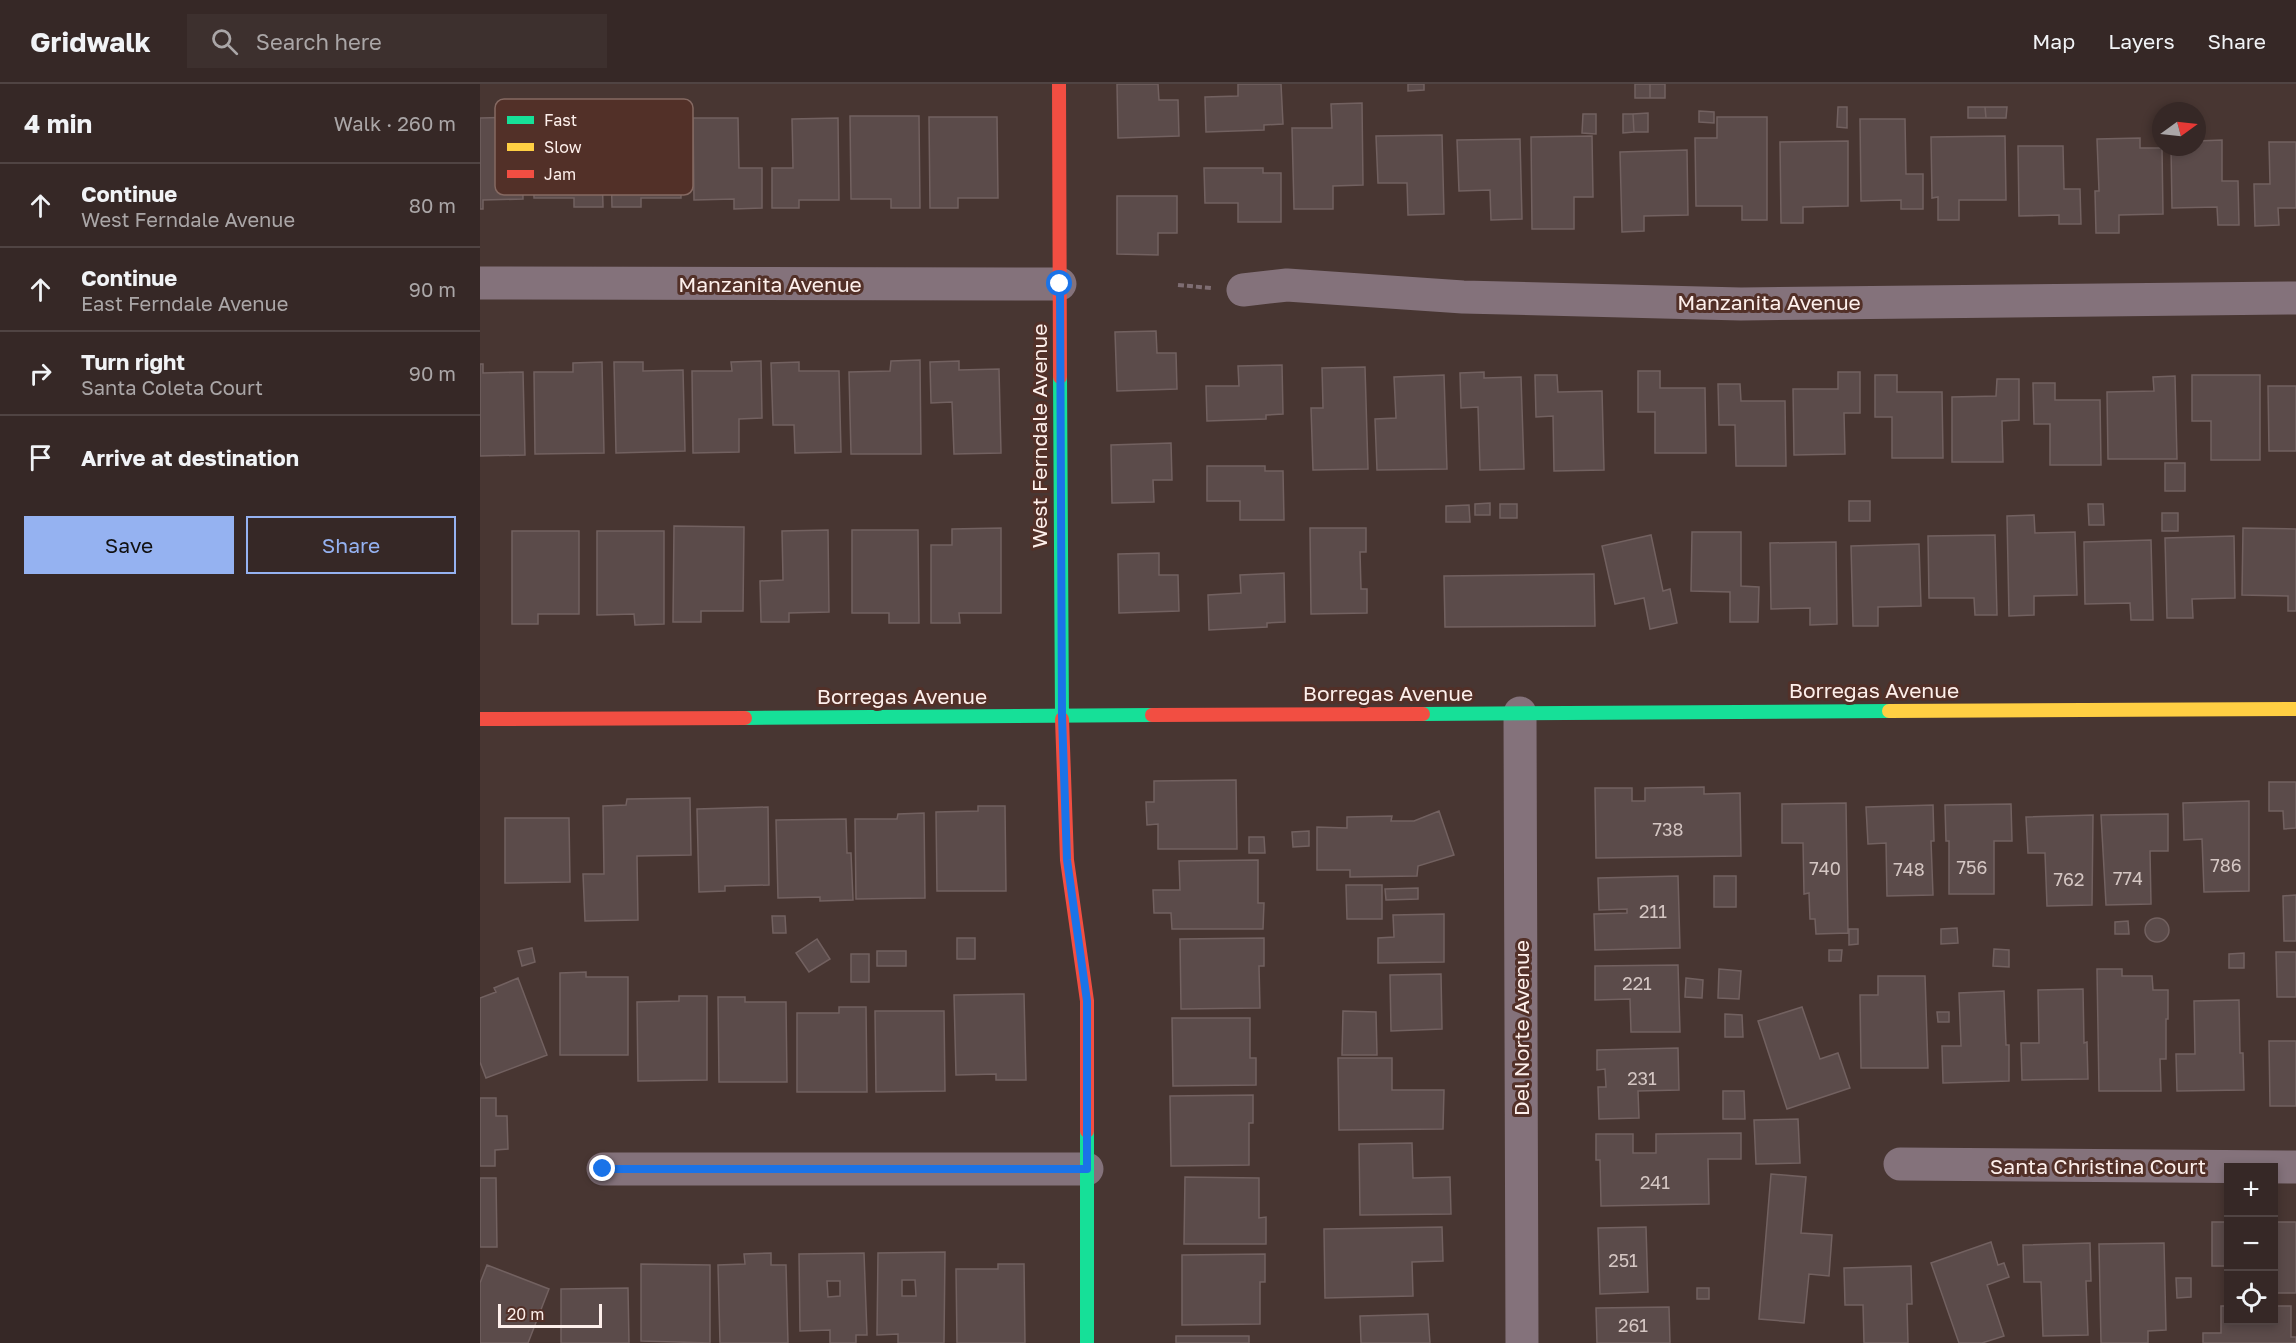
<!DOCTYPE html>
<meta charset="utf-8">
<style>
:root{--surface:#362826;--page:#3d302e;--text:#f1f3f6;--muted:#aaa6a7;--line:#504443;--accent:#95b2f1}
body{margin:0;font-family:"Golos Text",sans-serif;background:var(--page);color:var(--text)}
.controls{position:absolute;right:18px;bottom:18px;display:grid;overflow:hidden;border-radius:0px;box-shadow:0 3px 9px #0003}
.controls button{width:54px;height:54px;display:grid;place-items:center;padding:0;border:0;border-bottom:2px solid var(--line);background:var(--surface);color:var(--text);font:30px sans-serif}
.compass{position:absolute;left:1672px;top:18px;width:54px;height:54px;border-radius:50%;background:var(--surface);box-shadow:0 3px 9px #0003;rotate:75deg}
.scale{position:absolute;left:18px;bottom:15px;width:104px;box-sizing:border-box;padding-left:6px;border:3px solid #fdefeb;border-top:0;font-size:16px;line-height:21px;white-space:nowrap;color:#fdefeb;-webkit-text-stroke:4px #523028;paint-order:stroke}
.stop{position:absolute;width:18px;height:18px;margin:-14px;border:4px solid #1a73e8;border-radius:50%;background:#fff}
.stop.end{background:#1a73e8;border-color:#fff;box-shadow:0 2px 6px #0008}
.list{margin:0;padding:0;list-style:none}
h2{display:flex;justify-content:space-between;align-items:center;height:78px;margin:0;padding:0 24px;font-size:26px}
h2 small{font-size:20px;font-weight:400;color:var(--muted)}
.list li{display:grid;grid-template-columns:39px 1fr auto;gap:18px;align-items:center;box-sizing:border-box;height:84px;padding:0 24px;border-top:2px solid var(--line)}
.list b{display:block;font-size:22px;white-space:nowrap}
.list p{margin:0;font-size:20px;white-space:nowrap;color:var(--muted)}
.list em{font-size:20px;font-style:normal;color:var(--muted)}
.actions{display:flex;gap:12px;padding:18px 24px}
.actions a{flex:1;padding:14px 0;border:2px solid var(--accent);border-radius:0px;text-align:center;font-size:21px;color:var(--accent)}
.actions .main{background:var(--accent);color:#111}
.icon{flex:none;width:33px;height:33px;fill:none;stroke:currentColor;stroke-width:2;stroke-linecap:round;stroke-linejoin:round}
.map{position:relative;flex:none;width:1816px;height:1259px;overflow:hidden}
header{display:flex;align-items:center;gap:36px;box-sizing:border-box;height:84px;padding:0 30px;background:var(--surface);border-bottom:2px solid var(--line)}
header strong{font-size:28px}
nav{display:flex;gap:33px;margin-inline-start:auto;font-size:21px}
.search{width:420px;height:54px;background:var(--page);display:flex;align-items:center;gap:15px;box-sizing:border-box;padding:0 21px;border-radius:0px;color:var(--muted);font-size:22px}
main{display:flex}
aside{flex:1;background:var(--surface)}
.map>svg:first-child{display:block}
.building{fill:#5b4b4a;stroke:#726160;stroke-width:1.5;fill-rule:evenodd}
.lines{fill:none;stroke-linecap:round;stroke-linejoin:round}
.path{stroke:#7e6d72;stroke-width:4;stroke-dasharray:6 3;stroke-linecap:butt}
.street{stroke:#84727b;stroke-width:33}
.fast{stroke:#16e098;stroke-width:14}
.slow{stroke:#ffcf43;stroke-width:14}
.jam{stroke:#f24e42;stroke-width:14}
.route{stroke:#1a73e8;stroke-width:8}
.labels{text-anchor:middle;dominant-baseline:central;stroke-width:6;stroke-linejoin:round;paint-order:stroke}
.number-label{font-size:18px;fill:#d4c6c3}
.street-label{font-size:21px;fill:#fdefeb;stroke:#523028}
.key{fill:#523028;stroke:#856962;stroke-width:1.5}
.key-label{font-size:16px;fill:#fdefeb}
</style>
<header>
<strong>Gridwalk</strong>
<div class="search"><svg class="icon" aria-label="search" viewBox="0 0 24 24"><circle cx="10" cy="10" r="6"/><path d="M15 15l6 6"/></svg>Search here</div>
<nav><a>Map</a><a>Layers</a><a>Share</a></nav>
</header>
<main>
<aside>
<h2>4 min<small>Walk · 260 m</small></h2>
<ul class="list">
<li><svg class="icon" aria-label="ahead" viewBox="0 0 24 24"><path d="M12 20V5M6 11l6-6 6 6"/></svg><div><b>Continue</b><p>West Ferndale Avenue</p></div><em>80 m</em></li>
<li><svg class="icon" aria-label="ahead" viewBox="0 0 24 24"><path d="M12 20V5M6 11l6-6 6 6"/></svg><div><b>Continue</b><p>East Ferndale Avenue</p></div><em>90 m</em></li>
<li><svg class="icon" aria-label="right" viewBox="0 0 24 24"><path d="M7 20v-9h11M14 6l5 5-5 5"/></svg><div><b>Turn right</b><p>Santa Coleta Court</p></div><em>90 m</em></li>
<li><svg class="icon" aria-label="arrive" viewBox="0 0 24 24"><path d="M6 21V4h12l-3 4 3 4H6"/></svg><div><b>Arrive at destination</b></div></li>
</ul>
<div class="actions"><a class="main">Save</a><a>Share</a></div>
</aside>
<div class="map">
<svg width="1816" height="1259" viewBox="0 0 1816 1259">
<rect width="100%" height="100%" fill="#483632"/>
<path class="building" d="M637,0H678L679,16H698L699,52L638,54Z
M758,0H801L803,40L784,41V46L726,48L725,13L758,12Z
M928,0H944V6L928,7Z
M1155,0H1170V14H1155Z
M1170,0H1185V14H1170Z
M882,19L883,101L853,102V125H814L812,44H852L851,20Z
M1358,23H1367V44L1357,43Z
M1488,23H1505L1506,34H1488Z
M1505,23H1527L1526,34H1506Z
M1219,27L1234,28V39L1219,38Z
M1168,29V48H1154L1153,30Z
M1103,30H1116V50L1102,49Z
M1143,30H1153L1154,48L1143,49Z
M99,32V82H122L123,123H94V114H54L53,33Z
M154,32H200L201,114H161V123H132L131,82H155L154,58H137V36H154Z
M370,32H439L440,124H411V115H371Z
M41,33L43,115L3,116V125H0V34Z
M449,33H517L518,114H478V124H450Z
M1237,33H1287V136H1262V122H1216L1215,54H1237Z
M213,34H258L259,84H282V124L254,125V115L214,116Z
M358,34L359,116H319V124H292V84H313L312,35Z
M1380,35H1425L1426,90H1443V125H1421V116L1381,117Z
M962,51L964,130L928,131L927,99H898L896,52Z
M1112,52L1113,113H1094V145H1052L1051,53Z
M1525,52L1526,116H1479V136H1458V113L1452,114L1451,53Z
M1660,54V64H1682L1683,130L1639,131V149H1616L1615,107H1619L1617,55Z
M1040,55L1042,135L1011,136L1010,106L979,107L977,56Z
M1742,56V97H1758L1759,141H1738L1737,123L1692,124L1691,63H1717V57Z
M1368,57V122L1323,123V139H1301L1300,58Z
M1789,58H1816V124H1798L1799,141L1775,142L1774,100H1790Z
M1538,62H1583L1584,105H1600L1601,140H1579V131L1539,132Z
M1207,66L1208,131L1164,132V147L1142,148L1140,68Z
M724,84H783V89H801V138H758V119H725Z
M637,112H697V149H678V171L637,170Z
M676,247L677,269H696L697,305L637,307L635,248Z
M440,276L441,370H371L369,288L410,287L411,277Z
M281,277L282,334L259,335V368L213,369L212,287H252L251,278Z
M479,277V286L519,285L521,369L474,370L472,318L451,319L450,278Z
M122,278L124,369L55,370L54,288H93V279Z
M134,278H163V287L203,286L205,367L136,369Z
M319,278V287H359L361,368L315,369L314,341H293L291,279Z
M0,280H3V289L43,288L45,371L0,372Z
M802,281L803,330L786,331V335L727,337L726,302H759L758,282Z
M885,283L888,385L833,386L831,324H843L842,284Z
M1158,287H1180V304H1225L1226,369H1175V328H1158Z
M1004,288V294L1041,293L1044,385L1000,386L998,323L981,324L980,289Z
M1358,288H1380V329H1364L1365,370L1314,371L1313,305H1358Z
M964,291L967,385L897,386L895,335L916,334L914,293Z
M1055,291H1077L1078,308L1122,307L1124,386L1074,387L1073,332L1056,333Z
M1395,291H1417V308H1462L1463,374H1412V333H1395Z
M1712,291H1780V376H1731V337H1712Z
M1695,292L1697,375H1628L1627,308L1674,307L1673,293Z
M1517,295H1539V336L1522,337L1523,378H1472V313L1516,312Z
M1553,299H1575V316H1620L1621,381H1570V340H1554Z
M1238,300H1260L1261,317H1305L1306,382H1256L1255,341H1239Z
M1788,302H1816V367H1789Z
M691,359L692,396H673L674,418L632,419L631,361Z
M1685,379H1705V407H1685Z
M727,382H785V387H803L804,436H760V417H727Z
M1369,417H1390V437H1369Z
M1010,419V431H995V420Z
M1020,420H1037V434H1020Z
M1608,420H1623L1624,441H1609Z
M989,421L990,438H966V422Z
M1682,429H1698V447H1682Z
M1554,431L1555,449L1595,448L1597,511L1554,512V531L1529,532L1527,432Z
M194,442L264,443L263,527H221V538H193Z
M521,444V529H479L480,539H451V461H472V445Z
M830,444H886V468H880L881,505H887V529L831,530Z
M1763,444L1816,445V527H1808V512L1762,511Z
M348,446L349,528L309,529V538H281L280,497L303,496L302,447Z
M372,446H438L439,539H409V529H372Z
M32,447H99V530H58V540H32Z
M117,447H184V540L155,541L154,530L117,531Z
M1212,448H1261V502L1279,503L1278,538H1250V508L1211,507Z
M1171,451L1183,507L1190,505L1197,539L1170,545L1164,514L1135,520L1122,462Z
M1515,451L1517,531H1495L1494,514H1449L1448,452Z
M1754,452L1755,514L1712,515L1713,534H1687L1685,454Z
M1671,456L1673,536H1651L1650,519L1605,520L1604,458Z
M1356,458L1357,540L1330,541V524L1291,525L1290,459Z
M1439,460L1441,522L1398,523V542H1373L1371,462Z
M679,469V491H698L699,527L639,529L638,470Z
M804,489L805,538L787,539V543L729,546L728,511L761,509L760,491Z
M1114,490L1115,542L965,543L964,492Z
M756,696L757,765H678V740L667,741L666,718H674V697Z
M1789,698H1816V744L1804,745L1803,727H1789Z
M1224,703V710L1260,709L1261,772L1116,774L1115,704H1152V717H1165V704Z
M210,714L211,771L157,772L158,836L105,837L103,790H124L123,722L146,721L147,715Z
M1769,717V807L1724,808L1722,755L1704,756L1703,719Z
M1366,719L1368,849L1336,850L1335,835H1330L1329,809L1324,810L1323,759H1302V720Z
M1531,720L1532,757H1514V810H1469V757H1466L1465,721Z
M1453,721L1454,757H1451L1453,811L1407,812L1406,759L1388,760L1386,723Z
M498,722H525L526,807H457L456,728L498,727Z
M288,723L289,801L245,802V807L219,808L217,725Z
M959,727L974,771L938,782L937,792L870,793V786H837V743L867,744V733L912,732L911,737H934Z
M444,729L445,814L376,815L375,735H417L418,730Z
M1688,730V767H1670L1671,820L1626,821L1621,731Z
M1613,731L1612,821L1567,822L1565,769H1548L1546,733Z
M25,734H89L90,798L25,799Z
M366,735L367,769H371L373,816L340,817V813L298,814L296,736Z
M829,747V762L813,763L812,748Z
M769,753H784L785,769H769Z
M778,776V819H784L783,845H692L691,829H674L673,806H700L699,777Z
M1198,792L1200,864L1115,866L1114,830L1147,829V825L1119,826L1118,794Z
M1234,792H1256V823H1234Z
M866,801H902V835H867Z
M938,804V815L906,816L905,805Z
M1816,811V857H1804L1803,812Z
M964,830V878L898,879V854L914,853L913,831Z
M292,832H305L306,849H293Z
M1665 846a12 12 0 1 1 24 0a12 12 0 1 1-24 0Z
M1648,837L1649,850H1635V838Z
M1477,844L1478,859L1461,860V845Z
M1369,845H1378V860L1369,861Z
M477,854H495V875H477Z
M784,854V882H779L780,924L701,925L700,855Z
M337,855L350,875L329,888L316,869Z
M52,864L55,878L42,882L38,867Z
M1514,865L1529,866V883L1513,882Z
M1349,866H1362L1361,877H1349Z
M397,867H426V882H397Z
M1796,868H1816V913H1797Z
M1764,869V884H1749V870Z
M371,870H389V898H371Z
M1198,881L1200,948H1151L1150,915L1115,916V882Z
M1239,885L1261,887L1259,915L1238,914Z
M1617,885H1642V892H1672L1673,906H1688V935H1686V975H1680L1681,1007H1619Z
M106,888V893H148V971H80V889Z
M961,890L962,945L911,947L910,891Z
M1398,892H1445L1448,984H1381L1380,911H1398Z
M38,894L67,971L6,994L0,978V914L16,908L14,904Z
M1206,894L1223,896L1222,914L1205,913Z
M1603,905L1604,959L1607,958L1608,995L1542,996L1541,959H1559L1558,906Z
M1524,907L1526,961H1529V997L1463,999L1462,962H1481L1479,909Z
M544,910L546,996H516V990L476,991L474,911Z
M199,912H227V996L158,997L157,918L199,917Z
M238,913H265V918H306L307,998H239Z
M1759,916L1760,969H1763L1764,1006L1697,1007L1696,970H1715L1714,917Z
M359,923H386L387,1008H317V929H359Z
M1322,923L1340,975L1358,969L1370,1004L1307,1025L1278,937Z
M395,927H464L465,1007L396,1008Z
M863,927L896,928L897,971H862Z
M1457,928H1469V938H1458Z
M1245,930L1262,931L1263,953H1245Z
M692,934H770V974H776V1001L693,1002Z
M1789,957H1816V1022H1790Z
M1198,964L1199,1006L1158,1007L1159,1034L1119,1035L1118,1003H1126L1125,985L1117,986V966Z
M858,974H912V1006H964L963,1045L859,1046Z
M1243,1007H1264L1265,1035H1243Z
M773,1011V1039H769V1081L691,1082L690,1012Z
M0,1014H16V1032H27L28,1065L15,1066V1082H0Z
M1318,1035L1320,1079L1276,1080L1274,1036Z
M1261,1049V1075H1228L1229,1120L1121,1122L1120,1076H1116V1050H1153V1069H1176V1050Z
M932,1059L933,1094L970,1093L971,1130L880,1131L879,1060Z
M1291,1090L1326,1093L1321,1149L1352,1151L1349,1192L1329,1190L1324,1239L1279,1235Z
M705,1093L779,1094V1134L786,1133V1160H704Z
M0,1094H16L17,1163H0Z
M1732,1138H1748V1182H1732Z
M1794,1138H1816V1209H1794Z
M962,1143L963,1177L932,1178L933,1212L845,1214L844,1145Z
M1166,1143L1168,1208L1120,1210L1118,1144Z
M1511,1158L1518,1181L1524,1179L1529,1193L1507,1201L1524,1252L1502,1259H1479L1451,1179Z
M1610,1159L1611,1197H1606L1608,1251L1563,1252L1561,1198H1544L1543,1161Z
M1684,1159L1686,1246L1668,1247V1259H1621L1619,1160Z
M465,1168L464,1259H418V1250L397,1251L398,1169ZM422,1196H435L436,1212H422Z
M291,1169V1181H306L308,1259H240L238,1181L265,1180L264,1170Z
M384,1169L387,1251H376V1259H350V1246L320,1247L319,1170ZM347,1197H360V1212L348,1213Z
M785,1170V1198H780V1240L702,1241V1171Z
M161,1180L230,1181V1259L161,1257Z
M518,1180H544L545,1259H477L476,1185H518Z
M7,1181L69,1205L48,1259H0V1199Z
M1431,1182L1432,1220H1427L1428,1259H1384L1383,1221H1365L1364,1184Z
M1696,1194H1711V1213L1697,1214Z
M148,1204L149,1259H81V1205Z
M1217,1204H1229V1215H1217Z
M1741,1222H1748V1236H1794V1222H1811V1253H1816V1259H1723V1249H1741Z
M1189,1223L1190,1259H1117L1116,1224Z
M948,1230L950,1259H881L880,1232Z
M696,1252H769V1259H696Z"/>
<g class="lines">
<path class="path" d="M698,201L731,204"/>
<path class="street" d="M0,199L580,200
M763,206L807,201L983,213L1261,220L1816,214
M1040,629L1042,1259
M1420,1080L1816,1083
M123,1085H607"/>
<path class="fast" d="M580,293L582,635
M943,630L1409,627
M265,634L672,631
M607,1047V1259"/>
<path class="slow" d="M1409,627L1816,625"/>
<path class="jam" d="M579,0L580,293
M672,631L943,630
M0,635L265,634
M582,635L587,776L607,917V1047"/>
</g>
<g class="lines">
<path class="route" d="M123,1085H607V917L587,776L582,632L580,200"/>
</g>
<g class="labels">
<g class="number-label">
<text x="1188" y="745">738</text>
<text x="1746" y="781">786</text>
<text x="1492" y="783">756</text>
<text x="1345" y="784">740</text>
<text x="1429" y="785">748</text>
<text x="1648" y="794">774</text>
<text x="1589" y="795">762</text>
<text x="1173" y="827">211</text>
<text x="1157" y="899">221</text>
<text x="1162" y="994">231</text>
<text x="1175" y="1098">241</text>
<text x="1143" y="1176">251</text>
<text x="1153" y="1241">261</text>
</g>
<g class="street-label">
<text x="290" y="200">Manzanita Avenue</text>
<text x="1289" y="218">Manzanita Avenue</text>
<text transform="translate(559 352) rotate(-90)">West Ferndale Avenue</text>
<text x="1394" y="606">Borregas Avenue</text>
<text x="908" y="609">Borregas Avenue</text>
<text x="422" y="612">Borregas Avenue</text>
<text transform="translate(1041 944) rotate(-90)">Del Norte Avenue</text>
<text x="1618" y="1082">Santa Christina Court</text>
</g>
</g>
<rect x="15" y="15" width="198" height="96" rx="9" class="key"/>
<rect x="27" y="32" width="27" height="8" fill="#16e098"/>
<rect x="27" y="59" width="27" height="8" fill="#ffcf43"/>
<rect x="27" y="86" width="27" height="8" fill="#f24e42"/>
<g class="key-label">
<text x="64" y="42">Fast</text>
<text x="64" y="69">Slow</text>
<text x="64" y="96">Jam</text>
</g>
</svg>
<div class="controls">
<button>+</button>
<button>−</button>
<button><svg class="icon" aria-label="locate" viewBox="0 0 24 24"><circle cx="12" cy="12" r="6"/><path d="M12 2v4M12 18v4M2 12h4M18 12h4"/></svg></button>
</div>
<svg class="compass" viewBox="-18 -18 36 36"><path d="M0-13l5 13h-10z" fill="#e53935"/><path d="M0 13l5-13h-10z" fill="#aaa6a7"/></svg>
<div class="scale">20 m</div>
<div class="stop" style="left:580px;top:200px"></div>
<div class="stop end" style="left:123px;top:1085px"></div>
</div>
</main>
